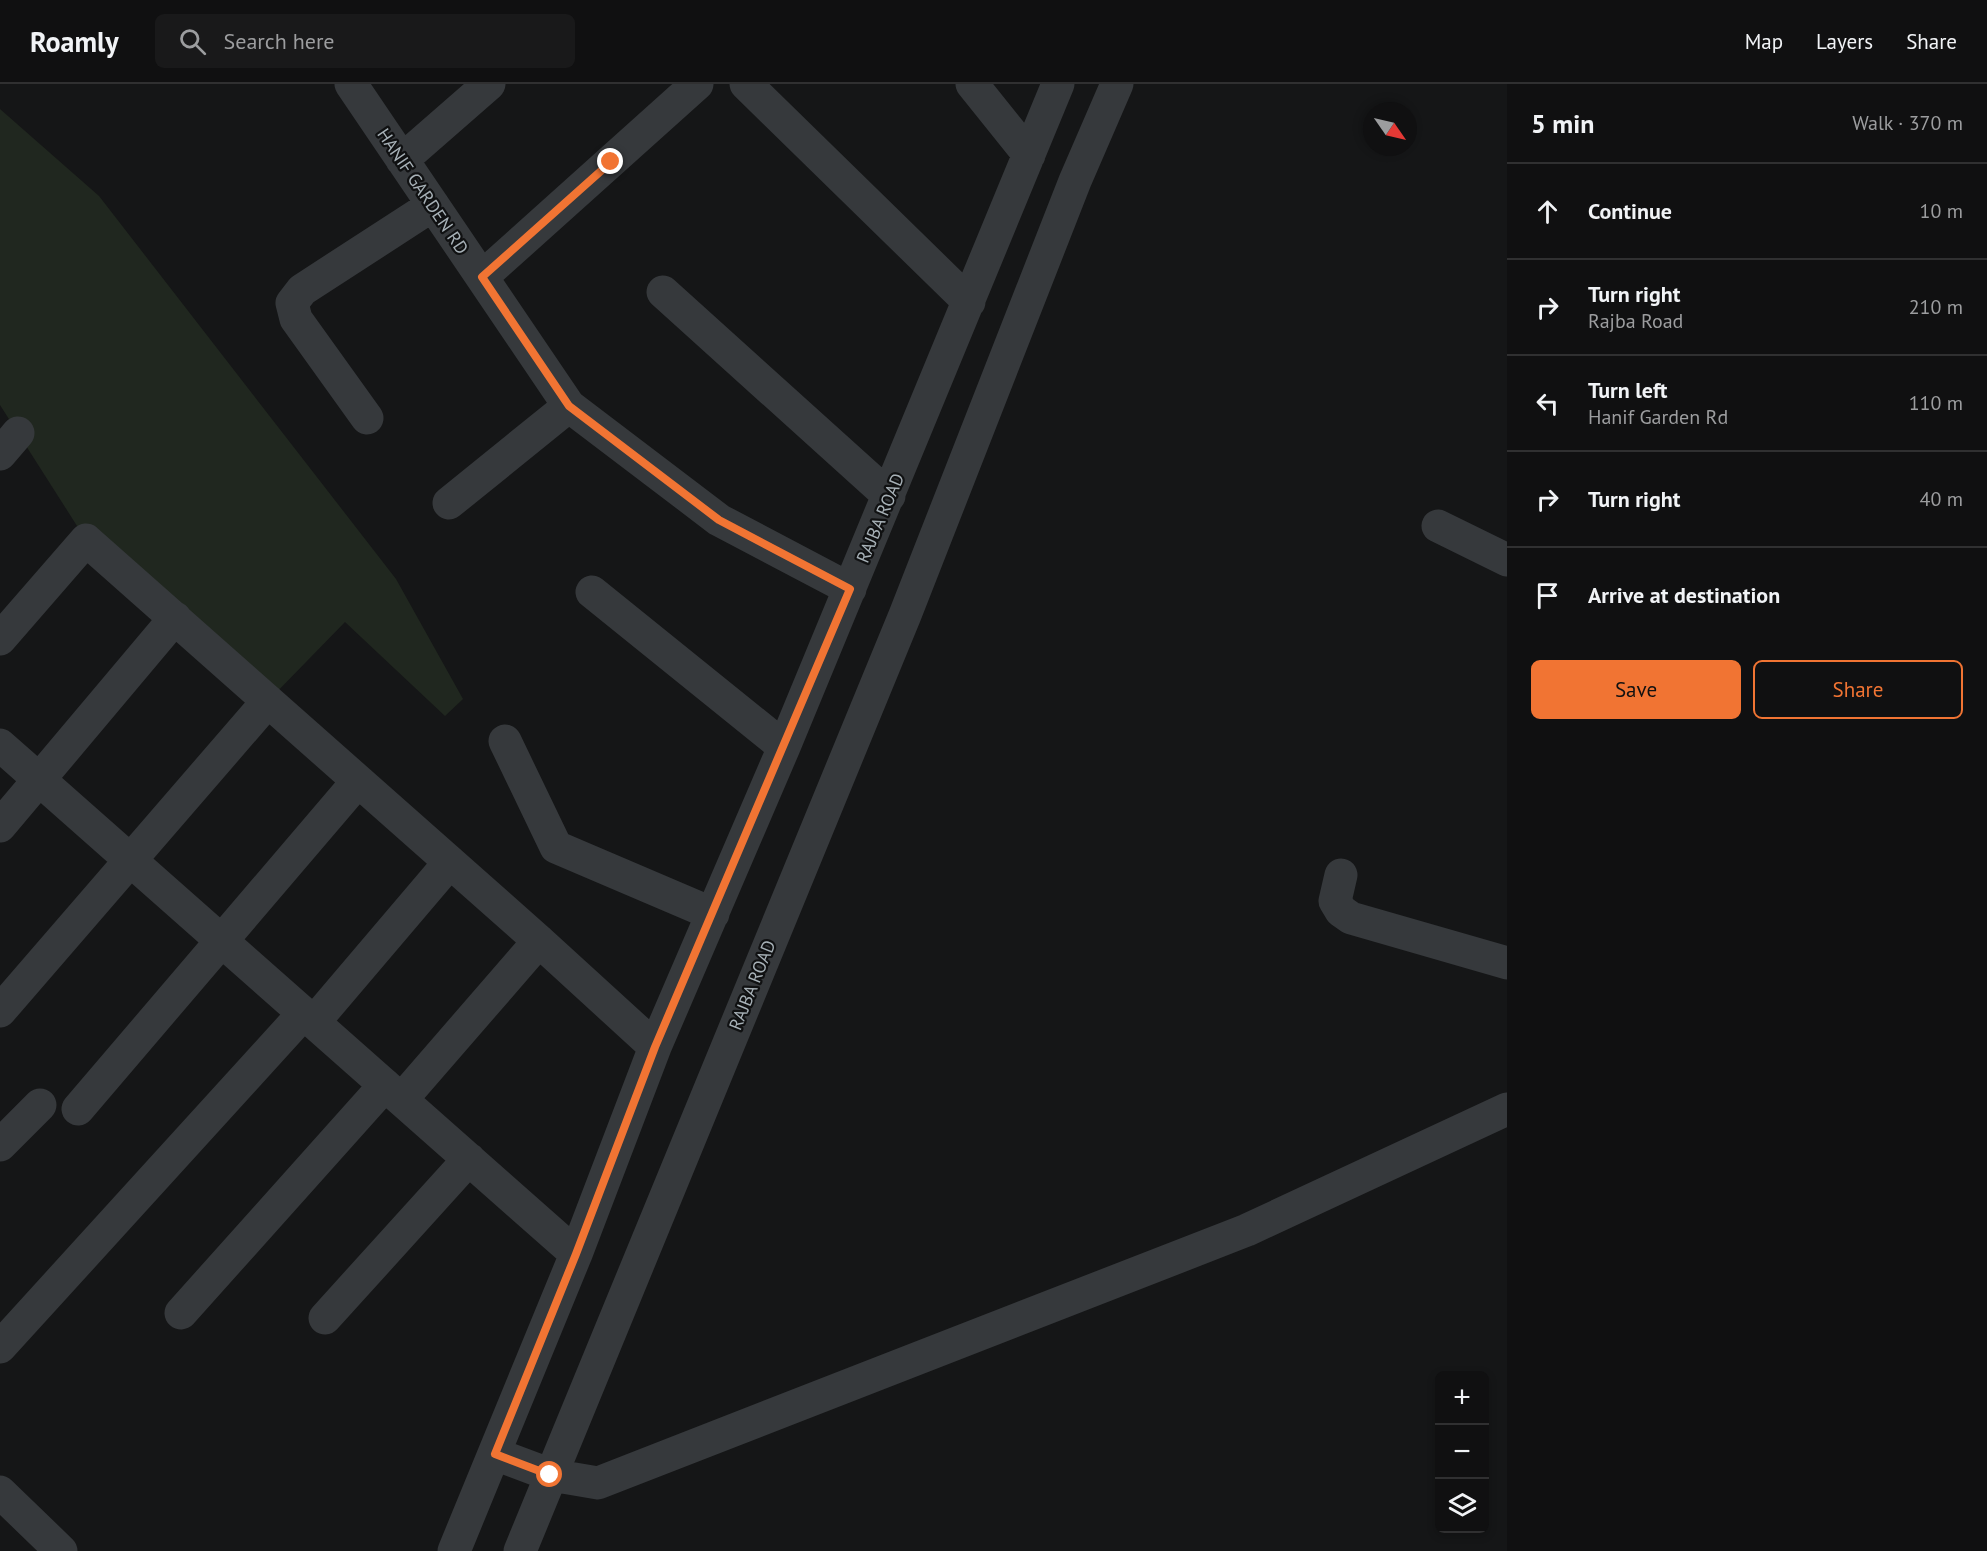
<!DOCTYPE html>
<meta charset="utf-8">
<style>
:root{--surface:#101011;--page:#19191a;--text:#f1f3f6;--muted:#9c9d9f;--line:#303031;--accent:#f17433}
body{margin:0;font-family:"PT Sans",sans-serif;background:var(--page);color:var(--text)}
.controls{position:absolute;right:18px;bottom:18px;display:grid;overflow:hidden;border-radius:9px;box-shadow:0 3px 9px #0003}
.controls button{width:54px;height:54px;display:grid;place-items:center;padding:0;border:0;border-bottom:2px solid var(--line);background:var(--surface);color:var(--text);font:30px sans-serif}
.compass{position:absolute;left:1363px;top:18px;width:54px;height:54px;border-radius:50%;background:var(--surface);box-shadow:0 3px 9px #0003;rotate:124deg}
.stop{position:absolute;width:18px;height:18px;margin:-14px;border:4px solid #f17433;border-radius:50%;background:#fff}
.stop.end{background:#f17433;border-color:#fff;box-shadow:0 2px 6px #0008}
.list{margin:0;padding:0;list-style:none}
h2{display:flex;justify-content:space-between;align-items:center;height:78px;margin:0;padding:0 24px;font-size:26px}
h2 small{font-size:20px;font-weight:400;color:var(--muted)}
.list li{display:grid;grid-template-columns:39px 1fr auto;gap:18px;align-items:center;box-sizing:border-box;height:96px;padding:0 24px;border-top:2px solid var(--line)}
.list b{display:block;font-size:22px;white-space:nowrap}
.list p{margin:0;font-size:20px;white-space:nowrap;color:var(--muted)}
.list em{font-size:20px;font-style:normal;color:var(--muted)}
.actions{display:flex;gap:12px;padding:18px 24px}
.actions a{flex:1;padding:14px 0;border:2px solid var(--accent);border-radius:9px;text-align:center;font-size:21px;color:var(--accent)}
.actions .main{background:var(--accent);color:#111}
.icon{flex:none;width:33px;height:33px;fill:none;stroke:currentColor;stroke-width:2;stroke-linecap:round;stroke-linejoin:round}
.map{position:relative;flex:none;width:1507px;height:1467px;overflow:hidden}
header{display:flex;align-items:center;gap:36px;box-sizing:border-box;height:84px;padding:0 30px;background:var(--surface);border-bottom:2px solid var(--line)}
header strong{font-size:28px}
nav{display:flex;gap:33px;margin-inline-start:auto;font-size:21px}
.search{width:420px;height:54px;background:var(--page);display:flex;align-items:center;gap:15px;box-sizing:border-box;padding:0 21px;border-radius:9px;color:var(--muted);font-size:22px}
main{display:flex}
aside{flex:1;background:var(--surface)}
.map>svg:first-child{display:block}
.green{fill:#20271f}
.lines{fill:none;stroke-linecap:round;stroke-linejoin:round}
.minor{stroke:#36393c;stroke-width:33}
.route{stroke:#f17433;stroke-width:8}
.labels{text-anchor:middle;dominant-baseline:central;stroke-width:4.5;stroke-linejoin:round;paint-order:stroke}
.street-label{font-size:18px;fill:#a7b1b7;stroke:#101112}
</style>
<header>
<strong>Roamly</strong>
<div class="search"><svg class="icon" aria-label="search" viewBox="0 0 24 24"><circle cx="10" cy="10" r="6"/><path d="M15 15l6 6"/></svg>Search here</div>
<nav><a>Map</a><a>Layers</a><a>Share</a></nav>
</header>
<main>
<div class="map">
<svg width="1507" height="1467" viewBox="0 0 1507 1467">
<rect width="100%" height="100%" fill="#151617"/>
<path class="green" d="M0,25L99,112L396,495L463,615L445,632L345,538L268,617L86,456L0,321Z"/>
<g class="lines">
<path class="minor" d="M351,0L569,322L719,436L850,505
M746,0L969,218
M972,0L1029,71
M402,76L489,0
M482,193L697,0
M663,208L889,412
M367,334L296,235L292,219L302,206L433,121
M0,370L18,349
M449,419L569,322
M1438,442L1507,476
M592,508L784,663
M0,555L86,456L539,857L655,963
M505,657L556,763L713,830
M0,661L576,1170
M0,742L175,534
M1341,791L1335,817L1341,827L1351,834L1507,879
M0,927L268,617
M314,938L450,778
M402,1015L539,857
M78,1025L358,697
M0,1061L40,1021
M181,1229L385,1001
M325,1234L469,1075
M0,1263L304,929
M495,1370L551,1391L598,1399L1247,1146L1507,1025
M0,1408L61,1467
M454,1467L576,1170L655,963L784,663L1058,0
M520,1467L905,531L1075,97L1117,0"/>
</g>
<g class="lines">
<path class="route" d="M550,1391L495,1370L576,1170L655,963L850,505L719,436L569,322L482,193L611,78"/>
</g>
<g class="labels">
<g class="street-label">
<text transform="translate(423 107) rotate(56)">HANIF GARDEN RD</text>
<text transform="translate(880 434) rotate(-67)">RAJBA ROAD</text>
<text transform="translate(752 901) rotate(-68)">RAJBA ROAD</text>
</g>
</g>
</svg>
<div class="controls">
<button>+</button>
<button>−</button>
<button><svg class="icon" aria-label="layers" viewBox="0 0 24 24"><path d="M12 4l9 5-9 5-9-5zM3 14l9 5 9-5"/></svg></button>
</div>
<svg class="compass" viewBox="-18 -18 36 36"><path d="M0-13l5 13h-10z" fill="#e53935"/><path d="M0 13l5-13h-10z" fill="#9c9d9f"/></svg>
<div class="stop" style="left:550px;top:1391px"></div>
<div class="stop end" style="left:611px;top:78px"></div>
</div>
<aside>
<h2>5 min<small>Walk · 370 m</small></h2>
<ul class="list">
<li><svg class="icon" aria-label="ahead" viewBox="0 0 24 24"><path d="M12 20V5M6 11l6-6 6 6"/></svg><div><b>Continue</b></div><em>10 m</em></li>
<li><svg class="icon" aria-label="right" viewBox="0 0 24 24"><path d="M7 20v-9h11M14 6l5 5-5 5"/></svg><div><b>Turn right</b><p>Rajba Road</p></div><em>210 m</em></li>
<li><svg class="icon" aria-label="left" viewBox="0 0 24 24"><path d="M17 20v-9H6M10 6l-5 5 5 5"/></svg><div><b>Turn left</b><p>Hanif Garden Rd</p></div><em>110 m</em></li>
<li><svg class="icon" aria-label="right" viewBox="0 0 24 24"><path d="M7 20v-9h11M14 6l5 5-5 5"/></svg><div><b>Turn right</b></div><em>40 m</em></li>
<li><svg class="icon" aria-label="arrive" viewBox="0 0 24 24"><path d="M6 21V4h12l-3 4 3 4H6"/></svg><div><b>Arrive at destination</b></div></li>
</ul>
<div class="actions"><a class="main">Save</a><a>Share</a></div>
</aside>
</main>
